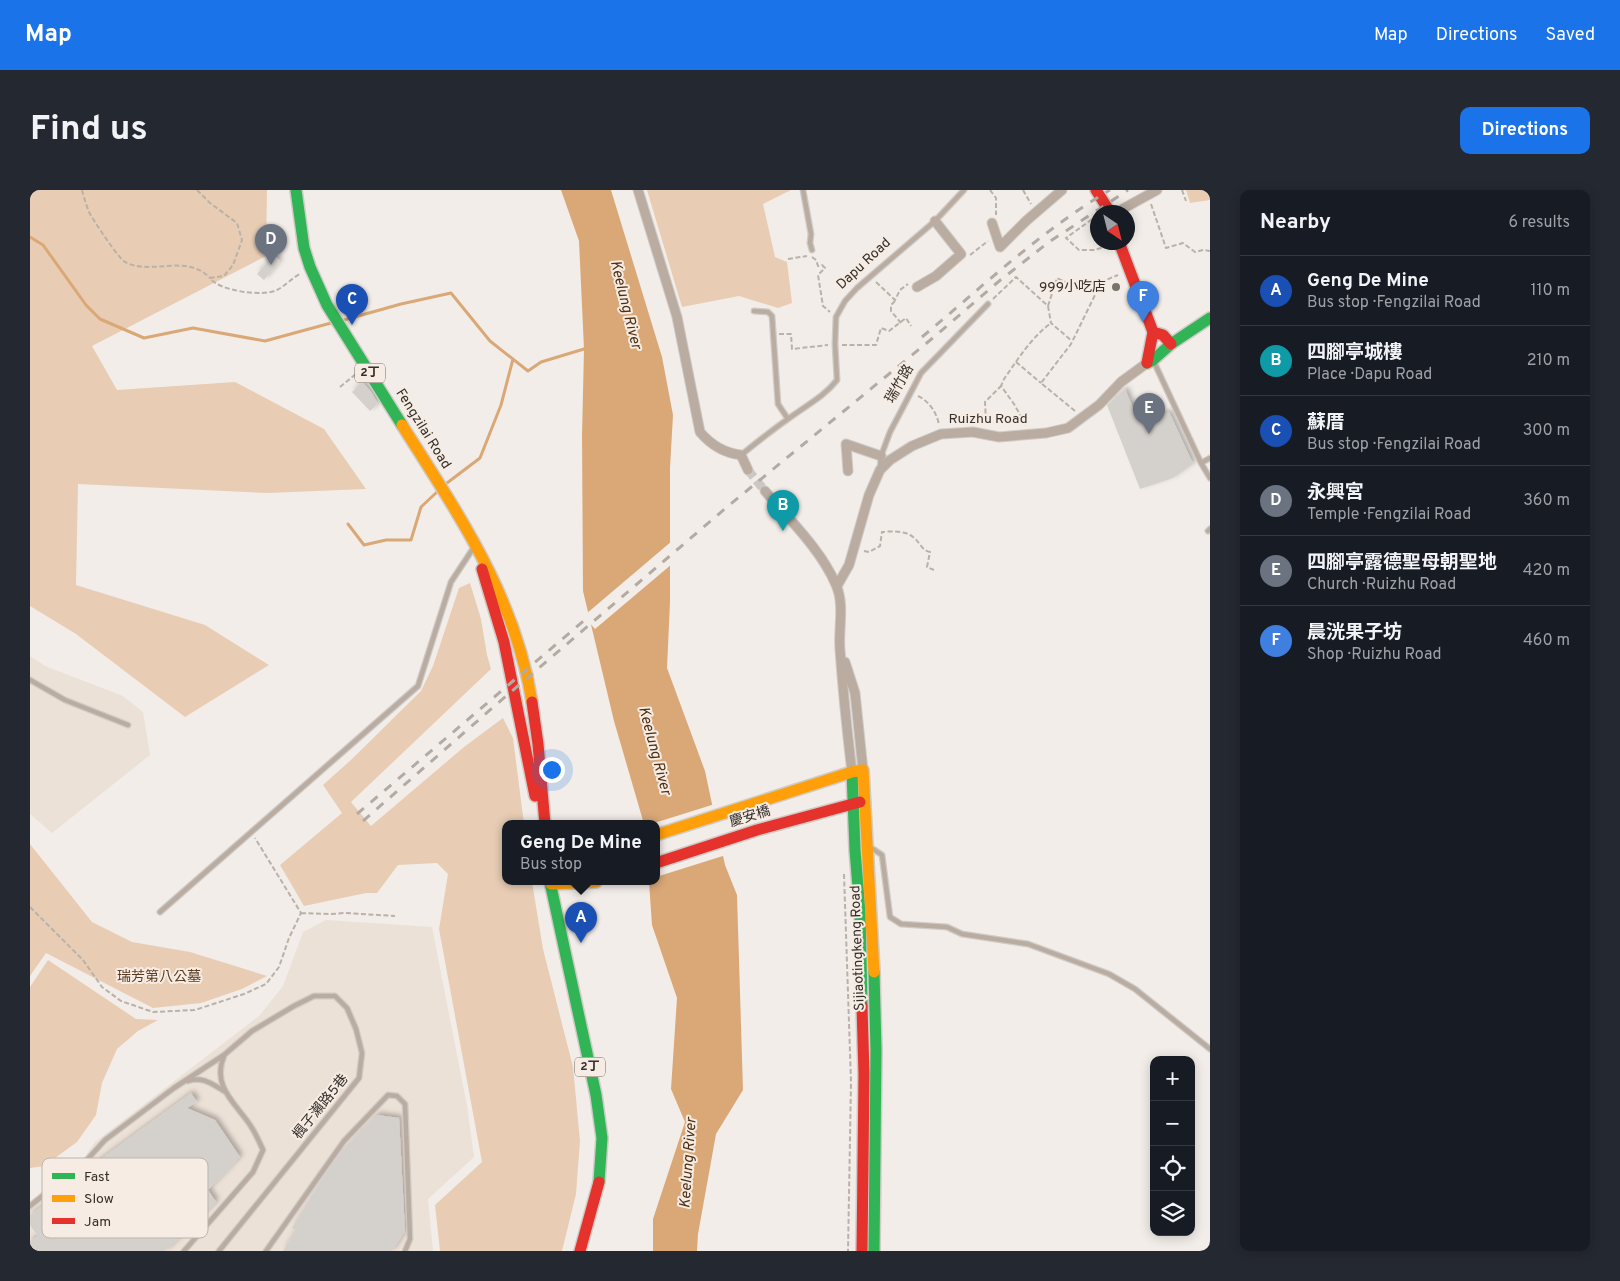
<!DOCTYPE html>
<meta charset="utf-8">
<style>
:root{--surface:#171b24;--page:#242831;--text:#f1f3f6;--muted:#9ea1a6;--line:#363941;--accent:#1a73e8}
body{margin:0;font-family:Overpass,"Noto Sans TC",sans-serif;background:var(--page);color:var(--text)}
.controls{position:absolute;right:15px;bottom:15px;display:grid;overflow:hidden;border-radius:10px;box-shadow:0 2px 12px #0003}
.controls button{width:45px;height:45px;display:grid;place-items:center;padding:0;border:0;border-bottom:1px solid var(--line);background:var(--surface);color:var(--text);font:25px sans-serif}
.compass{position:absolute;left:1060px;top:15px;width:45px;height:45px;border-radius:50%;background:var(--surface);box-shadow:0 2px 12px #0003;rotate:145deg}
.you{position:absolute;left:521px;top:579px;width:18px;height:18px;margin:-12px;border:4px solid #fff;border-radius:50%;background:#1a73e8;box-shadow:0 0 0 8px #1a73e833}
.badge{display:grid;place-items:center;width:32px;height:32px;border-radius:50%;background:var(--accent);color:#fff;font-size:16px;font-weight:700}
.pin{position:absolute;translate:-50% -41px;filter:drop-shadow(0 1px 2px #0008)}
.pin::after{content:'';position:absolute;top:26px;width:18px;height:15px;background:inherit;clip-path:polygon(0 0,100% 0,50% 100%)}
.popup{position:absolute;left:472px;top:630px;width:158px;height:65px;box-sizing:border-box;display:grid;place-content:center;border-radius:10px;background:var(--surface);filter:drop-shadow(0 1px 4px #0005);font-size:16px;white-space:nowrap;color:var(--muted)}
.popup b{font-size:19px;color:var(--text)}
.popup::after{content:'';position:absolute;left:50%;top:100%;margin-left:-10px;border:10px solid transparent;border-top-color:var(--surface)}
.list{margin:0;padding:0;list-style:none}
h2{display:flex;justify-content:space-between;align-items:center;height:65px;margin:0;padding:0 20px;font-size:21px}
h2 small{font-size:16px;font-weight:400;color:var(--muted)}
.list li{display:grid;grid-template-columns:32px 1fr auto;gap:15px;align-items:center;box-sizing:border-box;height:70px;padding:0 20px;border-top:1px solid var(--line)}
.list b{display:block;font-size:19px;white-space:nowrap}
.list p{margin:0;font-size:16px;white-space:nowrap;color:var(--muted)}
.list em{font-size:16px;font-style:normal;color:var(--muted)}
.icon{flex:none;width:28px;height:28px;fill:none;stroke:currentColor;stroke-width:2;stroke-linecap:round;stroke-linejoin:round}
.map{position:relative;flex:none;width:1180px;height:1061px;overflow:hidden;border-radius:10px}
header{display:flex;align-items:center;gap:30px;box-sizing:border-box;height:70px;padding:0 25px;background:var(--accent);color:#fff}
header strong{font-size:24px}
nav{display:flex;gap:28px;margin-inline-start:auto;font-size:18px}
.intro{display:flex;align-items:center;justify-content:space-between;box-sizing:border-box;height:120px;padding:0 30px}
h1{margin:0;font-size:35px}
.button{padding:12px 22px;border-radius:10px;background:var(--accent);color:#fff;font-size:18px;font-weight:700}
main{display:flex;gap:30px;padding:0 30px}
aside{flex:1;background:var(--surface);border-radius:10px;box-shadow:0 2px 12px #0003}
.map>svg:first-child{display:block}
.built{fill:#ece1d7}
.green{fill:#e8cdb4}
.water{fill:#daa877}
.pier{fill:#f2ede8}
.lines{fill:none;stroke-linecap:round;stroke-linejoin:round}
.stream{stroke:#daa877;stroke-width:3}
.building{fill:#d4d0cc;filter:url(#shadow)}
.street-tunnel{stroke:#ccc7c2;stroke-width:9;stroke-dasharray:9 4.5;stroke-linecap:butt}
.lane-casing{stroke:#cfcbc7;stroke-width:7}
.street-casing{stroke:#cfcbc7;stroke-width:11}
.fast-casing{stroke:#cfcbc7;stroke-width:14}
.slow-casing{stroke:#cfcbc7;stroke-width:14}
.jam-casing{stroke:#cfcbc7;stroke-width:14}
.path{stroke:#bab1a8;stroke-width:2;stroke-dasharray:5 2.5;stroke-linecap:butt}
.lane{stroke:#baaca1;stroke-width:4.5}
.street{stroke:#baaca1;stroke-width:9}
.fast{stroke:#30b455;stroke-width:11}
.slow{stroke:#ff9f0a;stroke-width:11}
.jam{stroke:#e5322d;stroke-width:11}
.rail{stroke:#b3aba3;stroke-width:3;stroke-dasharray:9 9;stroke-linecap:butt}
.poi-dot{fill:#76726d;stroke:#f7ece3;stroke-width:2}
.labels{text-anchor:middle;dominant-baseline:central;stroke-width:4;stroke-linejoin:round;paint-order:stroke}
.shield{fill:#f7ece3;stroke:#6e6862;stroke-width:1}
.shield-label{font-size:12px;font-weight:bold;fill:#332f2b}
.street-label{font-size:14px;fill:#332f2b;stroke:#f7ece3}
.poi-label{font-size:14px;fill:#332f2b;stroke:#f7ece3;text-anchor:end}
.park-label{font-size:14px;fill:#583a1e;stroke:#f7ece3}
.water-label{font-size:15px;font-style:italic;fill:#4c2f13;stroke:#f7ece3}
.key{fill:#f7ece3;stroke:#bcb3ac;stroke-width:1}
.key-label{font-size:14px;fill:#332f2b}
</style>
<header>
<strong>Map</strong>
<nav><a>Map</a><a>Directions</a><a>Saved</a></nav>
</header>
<div class="intro"><h1>Find us</h1><a class="button">Directions</a></div>
<main>
<div class="map">
<svg width="1180" height="1061" viewBox="0 0 1180 1061">
<defs>
<filter id="shadow"><feDropShadow dx="3" dy="-3" stdDeviation="2.5" flood-color="#0004"/></filter>
</defs>
<rect width="100%" height="100%" fill="#f2ede8"/>
<path class="built" d="M0,466L15,476L93,506L113,522L120,565L22,643L0,624Z
M296,730L402,737L437,916L444,967L398,1009L403,1061H0V1013L52,971L65,952L229,826L253,796L273,742Z"/>
<path class="green" d="M0,0H237L236,66L62,156L87,200L205,192L294,239L336,299L237,303L48,294L46,395L175,435L239,475L155,527L46,444L0,416Z
M617,0H761L733,14L745,67L757,72L762,113L748,118L709,106L652,117Z
M1156,0H1180V10L1160,13Z
M440,393L451,429L457,465L461,479L321,612L341,636L434,557L473,528L483,548L494,634H476V692H502L513,759L543,877L550,951L546,1004L532,1061H410L405,1015L452,972L409,739L418,684L407,673L368,675L347,703H336L274,716L250,675L312,623L293,595L322,569L391,501L403,476L429,398Z
M0,654L62,732L102,752L160,762L237,786L212,799L171,813L123,818L16,763L0,786Z
M18,770L106,829L128,830L108,841L87,859L72,893L66,925L47,952L14,976L0,978V797Z"/>
<path class="water" d="M531,0H581L632,167L643,225L640,278V412L637,478L675,581L695,675L707,705L713,900L686,944L668,1044L667,1061H623V1029L655,932L641,899L647,808L622,735L619,692H626V634H614L584,531L553,401L552,246L554,159L549,51Z"/>
<path class="pier" d="M642,351V374L565,439L557,430L556,424Z
M685,614L696,665L626,687V634H621Z"/>
<g class="lines">
<path class="stream" d="M0,47L13,55L56,115L70,129L114,148L163,138L235,151L301,133
M314,130L371,114L421,103L460,151L498,181L511,172L554,159L556,157
M417,293L450,268L471,215L483,169
M318,334L334,355L356,350H381L391,317L407,302"/>
</g>
<path class="building" d="M243,65L250,71L234,90L227,84Z
M332,192L341,202L348,214L340,221L322,202Z
M1095,199L1105,223L1123,217L1127,227L1139,222L1163,274L1143,288L1110,299L1077,215Z
M161,903L167,912L157,918L185,930L210,967L178,1000L186,1012L139,1058L134,1061H0V1051L8,1046L0,1035V1025L52,988L60,977Z
M347,925L369,928L375,1041L362,1061H253L265,1040L262,1038L292,989L305,970Z"/>
<g class="lines">
<path class="street-tunnel" d="M718,280L735,301"/>
<g class="lane-casing">
<path id="lane" d="M773,0L781,44L780,53L782,60
M724,121L738,122L742,126L748,214L758,229
M1124,172L1171,273L1180,288
M711,265C726,253 742,240 758,229C775,216 794,207 807,190L805,154L806,127L815,111L827,98L905,31L934,0
M1171,273L1180,268
M850,279L851,266L860,242L891,183L958,114
M1178,341L1180,339
M0,490L35,510L98,535
M840,657L852,665L860,727L871,734L917,737L932,744L998,754L1079,784L1105,799L1180,859
M130,722L388,496L421,392L444,357
M158,891C172,886 182,894 194,901
M0,1016L55,972L75,950L144,898L194,865L222,841L264,816L284,806H305L317,818L326,839L332,863L329,888L189,1061
M154,1061L223,982L233,960C229,951 224,940 218,932C203,911 182,895 194,866
M236,1061L314,951L358,905L367,906L375,914L380,1049L375,1061"/>
</g>
<g class="street-casing">
<path id="street" d="M608,0L647,127L670,242C681,255 694,263 711,265L718,280
M1087,22L1127,0
M962,33L970,57L996,31L1032,0
M887,97L906,86L931,64L905,31
M818,281L816,254L851,266
M735,301C759,329 792,361 806,395C815,415 808,439 810,460C813,501 817,541 822,582
M807,396L819,375L839,305L850,280L860,270L882,256L911,244L943,242L969,247L1016,243L1038,238L1069,215L1091,192L1117,173
M815,472L825,503L833,580"/>
</g>
<g class="fast-casing">
<path id="fast" d="M266,0L274,58L280,77L297,115L372,235
M1117,173L1123,170L1141,154L1180,128
M822,582L825,660L830,722L832,816
M520,692L566,905L572,948L569,992
M844,782L846,860L844,1061"/>
</g>
<g class="slow-casing">
<path id="slow" d="M372,235C428,324 485,405 502,512
M626,645L822,582L833,580L844,782
M521,694L566,692"/>
</g>
<g class="jam-casing">
<path id="jam" d="M1066,0L1080,22
M1089,52L1123,142L1133,145L1141,154
M1117,173L1123,142
M452,379L474,452L505,606
M502,512L508,554L515,634
M626,673L727,640L830,612
M550,1061L569,992
M832,1061L834,884L832,816"/>
</g>
<path class="path" d="M52,0C54,7 56,15 59,22C63,30 89,69 95,72C121,86 156,63 180,88
M167,0L180,13L207,33L212,50L203,75L194,86L180,88C189,101 233,107 247,100C255,96 262,88 270,84
M960,0L966,8V25
M993,0L1001,14
M1152,0L1156,11
M1121,14L1136,58L1153,53L1165,62L1173,60L1180,61
M1068,25L1036,48L1049,60H1064L1078,56
M940,65L958,51
M782,67L786,70L788,76L792,75L795,78L788,85L793,116L800,122
M758,69L777,66
M846,92L865,110L870,100L878,94
M963,109L986,87L1018,116L1027,88C1040,95 1050,95 1064,95
M865,111L861,115V121L871,133
M1018,116L1021,133L1042,151
M749,144H761L762,159L798,155
M812,155H846L851,138L859,141L876,128L881,136
M986,172L1011,193
M310,197L326,184
M888,206C899,211 907,223 909,235
M1045,221L1011,193L1041,154L1065,105L1064,95L1088,85
M956,231L955,212L971,196
M996,235L984,214L971,196L974,189C988,169 1001,148 1021,133
M834,361L839,362L850,356L852,342C861,341 877,341 883,347C890,352 891,360 900,362L897,377L904,380
M814,684L821,892L818,1061
M0,717L53,770L72,797L91,811L123,822L165,820L214,804L236,794L249,777L259,748L271,723L225,648
M271,723L301,724L315,723L365,726"/>
<use href="#lane" class="lane"/>
<use href="#street" class="street"/>
<use href="#fast" class="fast"/>
<use href="#slow" class="slow"/>
<use href="#jam" class="jam"/>
<path class="rail" d="M892,147C953,96 1012,40 1080,0
M327,624L557,428
M333,631L468,513L697,317L904,147L968,92L1019,52L1098,0"/>
</g>
<circle class="poi-dot" cx="1086" cy="97" r="5"/>
<g class="labels">
<g class="shield">
<rect x="325" y="173.5" width="30" height="19" rx="4"/>
<rect x="545" y="867.5" width="30" height="19" rx="4"/>
</g>
<g class="shield-label">
<text x="340" y="183">2丁</text>
<text x="560" y="877">2丁</text>
</g>
<g class="street-label">
<text transform="translate(834 74) rotate(-43)">Dapu Road</text>
<text transform="translate(870 194) rotate(-60)">瑞竹路</text>
<text x="958" y="229">Ruizhu Road</text>
<text transform="translate(393 239) rotate(58)">Fengzilai Road</text>
<text transform="translate(720 627) rotate(-17)">慶安橋</text>
<text transform="translate(828 758) rotate(-92)">Sijiaotingkeng Road</text>
<text transform="translate(291 917) rotate(-51)">楓子瀨路5巷</text>
</g>
<g class="poi-label">
<text x="1076" y="97">999小吃店</text>
</g>
<g class="park-label">
<text x="129" y="787">瑞芳第八公墓</text>
</g>
<g class="water-label">
<text transform="translate(595 115) rotate(76)">Keelung River</text>
<text transform="translate(624 561) rotate(75)">Keelung River</text>
<text transform="translate(659 973) rotate(-86)">Keelung River</text>
</g>
</g>
<rect x="12" y="968" width="166" height="80" rx="8" class="key"/>
<rect x="22" y="983" width="23" height="6" fill="#30b455"/>
<rect x="22" y="1005" width="23" height="7" fill="#ff9f0a"/>
<rect x="22" y="1028" width="23" height="6" fill="#e5322d"/>
<g class="key-label">
<text x="54" y="991">Fast</text>
<text x="54" y="1013">Slow</text>
<text x="54" y="1036">Jam</text>
</g>
</svg>
<div class="controls">
<button>+</button>
<button>−</button>
<button><svg class="icon" aria-label="locate" viewBox="0 0 24 24"><circle cx="12" cy="12" r="6"/><path d="M12 2v4M12 18v4M2 12h4M18 12h4"/></svg></button>
<button><svg class="icon" aria-label="layers" viewBox="0 0 24 24"><path d="M12 4l9 5-9 5-9-5zM3 14l9 5 9-5"/></svg></button>
</div>
<svg class="compass" viewBox="-18 -18 36 36"><path d="M0-13l5 13h-10z" fill="#e53935"/><path d="M0 13l5-13h-10z" fill="#9ea1a6"/></svg>
<div class="you"></div>
<div class="pin badge" style="left:551px;top:753px;background:#1a4fb4">A</div>
<div class="popup"><b>Geng De Mine</b>Bus stop</div>
<div class="pin badge" style="left:753px;top:341px;background:#0f9aa8">B</div>
<div class="pin badge" style="left:322px;top:135px;background:#1a4fb4">C</div>
<div class="pin badge" style="left:241px;top:75px;background:#6b7280">D</div>
<div class="pin badge" style="left:1119px;top:244px;background:#6b7280">E</div>
<div class="pin badge" style="left:1113px;top:132px;background:#3f7fe0">F</div>
</div>
<aside>
<h2>Nearby<small>6 results</small></h2>
<ul class="list">
<li><span class="badge" style="background:#1a4fb4">A</span><div><b>Geng De Mine</b><p>Bus stop · Fengzilai Road</p></div><em>110 m</em></li>
<li><span class="badge" style="background:#0f9aa8">B</span><div><b>四腳亭城樓</b><p>Place · Dapu Road</p></div><em>210 m</em></li>
<li><span class="badge" style="background:#1a4fb4">C</span><div><b>蘇厝</b><p>Bus stop · Fengzilai Road</p></div><em>300 m</em></li>
<li><span class="badge" style="background:#6b7280">D</span><div><b>永興宮</b><p>Temple · Fengzilai Road</p></div><em>360 m</em></li>
<li><span class="badge" style="background:#6b7280">E</span><div><b>四腳亭露德聖母朝聖地</b><p>Church · Ruizhu Road</p></div><em>420 m</em></li>
<li><span class="badge" style="background:#3f7fe0">F</span><div><b>晨洸果子坊</b><p>Shop · Ruizhu Road</p></div><em>460 m</em></li>
</ul>
</aside>
</main>
